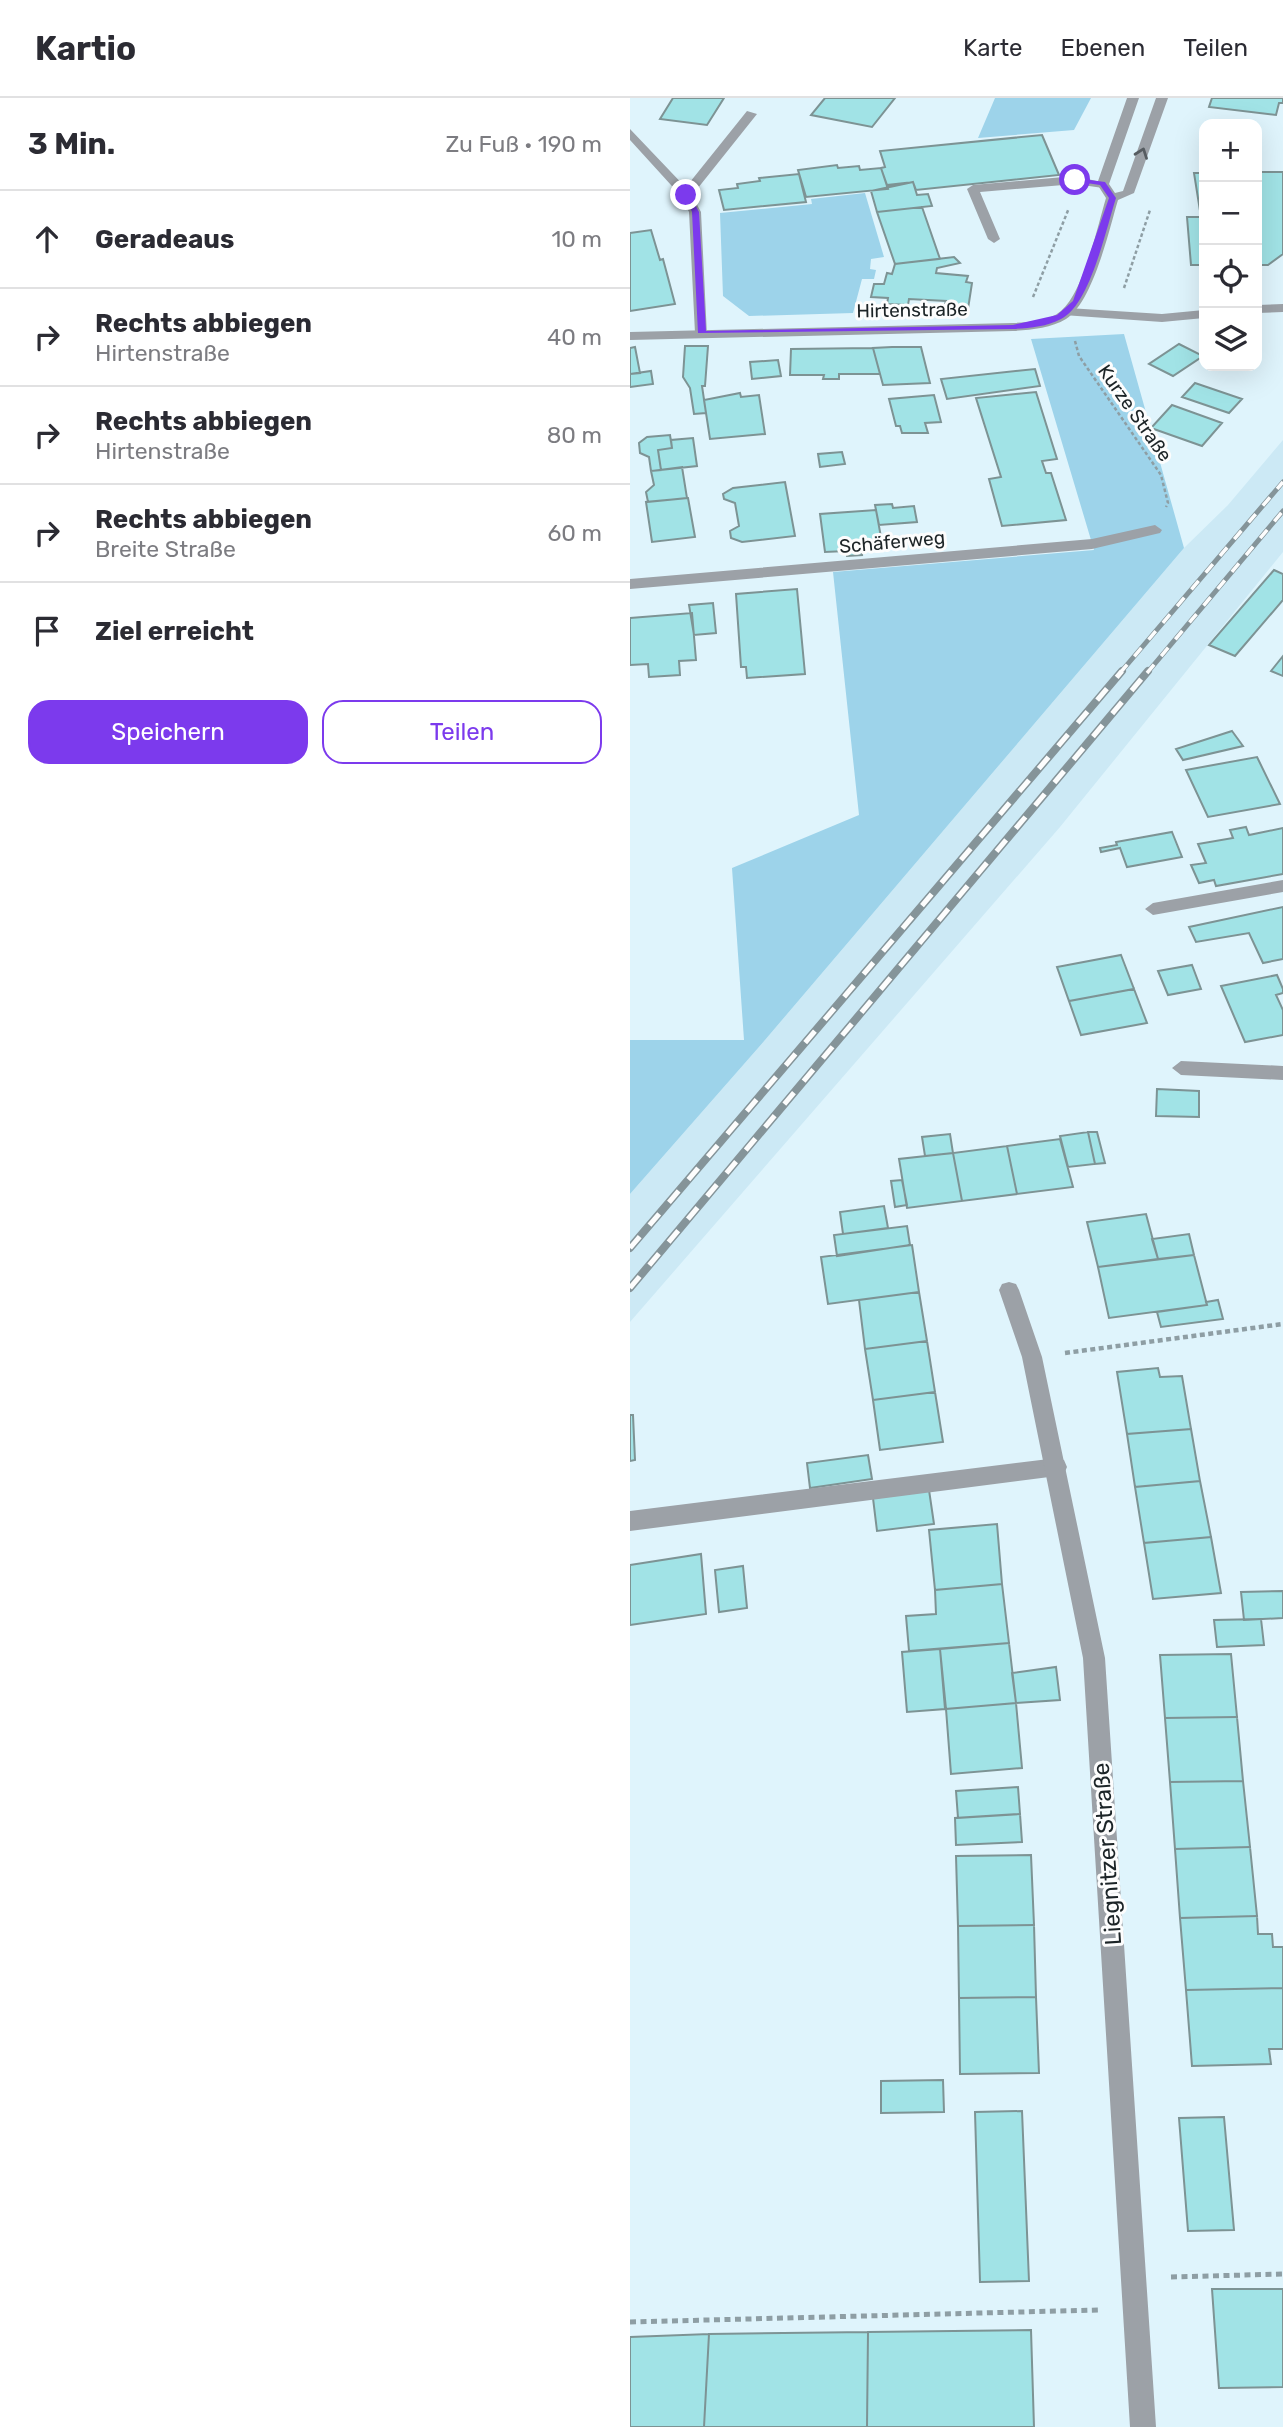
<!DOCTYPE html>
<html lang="de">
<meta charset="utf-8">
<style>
:root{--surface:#fff;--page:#f7f7f7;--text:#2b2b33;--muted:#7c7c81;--line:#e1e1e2;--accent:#7c3aed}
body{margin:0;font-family:Rubik,sans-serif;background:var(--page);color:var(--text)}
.controls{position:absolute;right:21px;top:21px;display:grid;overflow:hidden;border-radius:14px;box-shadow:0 7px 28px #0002}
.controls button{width:63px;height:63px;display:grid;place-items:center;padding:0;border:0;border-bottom:2px solid var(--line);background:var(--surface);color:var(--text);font:35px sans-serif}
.stop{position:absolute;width:21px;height:21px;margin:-16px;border:5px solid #7c3aed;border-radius:50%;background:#fff}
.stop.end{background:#7c3aed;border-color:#fff;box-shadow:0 2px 7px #0008}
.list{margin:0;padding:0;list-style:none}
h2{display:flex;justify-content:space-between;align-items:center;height:91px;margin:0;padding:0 28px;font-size:30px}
h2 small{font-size:23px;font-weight:400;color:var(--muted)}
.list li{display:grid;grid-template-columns:46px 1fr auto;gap:21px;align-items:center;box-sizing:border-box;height:98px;padding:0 28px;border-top:2px solid var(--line)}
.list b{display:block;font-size:26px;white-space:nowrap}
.list p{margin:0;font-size:23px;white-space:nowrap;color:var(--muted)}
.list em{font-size:23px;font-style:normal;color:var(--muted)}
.actions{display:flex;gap:14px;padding:21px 28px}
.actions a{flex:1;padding:16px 0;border:2px solid var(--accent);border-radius:21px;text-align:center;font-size:24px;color:var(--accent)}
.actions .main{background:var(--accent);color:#fff}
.icon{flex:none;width:38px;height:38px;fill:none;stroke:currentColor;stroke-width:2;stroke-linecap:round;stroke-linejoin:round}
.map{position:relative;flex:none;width:653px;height:2329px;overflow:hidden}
header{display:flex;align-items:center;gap:42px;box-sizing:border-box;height:98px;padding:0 35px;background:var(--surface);border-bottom:2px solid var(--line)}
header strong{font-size:33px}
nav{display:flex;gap:38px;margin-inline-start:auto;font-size:24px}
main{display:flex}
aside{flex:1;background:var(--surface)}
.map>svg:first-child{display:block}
.built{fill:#cce9f5}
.green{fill:#9dd3ea}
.building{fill:#a1e3e6;stroke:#7d9394;stroke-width:2}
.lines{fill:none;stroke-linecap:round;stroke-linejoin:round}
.path-far2{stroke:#8e9ea4;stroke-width:2.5;stroke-dasharray:3.5 2.5;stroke-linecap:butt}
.path-far1{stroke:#8e9ea4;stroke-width:4.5;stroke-dasharray:5 3.5;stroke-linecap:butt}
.path{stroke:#8e9ea4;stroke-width:5;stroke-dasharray:6 4.5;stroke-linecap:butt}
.service{fill:#9ca1a7;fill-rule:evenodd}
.minor{fill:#9ca1a7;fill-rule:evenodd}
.tertiary{fill:#9ca1a7;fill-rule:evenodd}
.rail-far1-casing{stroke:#859499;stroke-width:5}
.rail-casing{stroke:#859499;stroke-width:8}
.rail-far1{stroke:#fdfdfd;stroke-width:3.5;stroke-dasharray:11;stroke-linecap:butt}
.rail{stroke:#fdfdfd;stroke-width:5;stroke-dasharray:15;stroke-linecap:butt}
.oneway{stroke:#565c61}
.route{fill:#7c3aed}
.labels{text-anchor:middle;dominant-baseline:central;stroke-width:6;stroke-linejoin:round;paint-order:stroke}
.far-street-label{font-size:19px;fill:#1c2427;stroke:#fdfdfd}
.street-label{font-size:23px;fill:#1c2427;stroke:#fdfdfd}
</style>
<header>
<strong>Kartio</strong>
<nav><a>Karte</a><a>Ebenen</a><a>Teilen</a></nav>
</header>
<main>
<aside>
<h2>3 Min.<small>Zu Fuß · 190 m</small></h2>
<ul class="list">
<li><svg class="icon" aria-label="ahead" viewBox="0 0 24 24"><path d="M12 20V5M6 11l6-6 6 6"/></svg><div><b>Geradeaus</b></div><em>10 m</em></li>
<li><svg class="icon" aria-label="right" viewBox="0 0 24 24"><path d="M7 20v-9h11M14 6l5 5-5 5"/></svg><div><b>Rechts abbiegen</b><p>Hirtenstraße</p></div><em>40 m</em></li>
<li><svg class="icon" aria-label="right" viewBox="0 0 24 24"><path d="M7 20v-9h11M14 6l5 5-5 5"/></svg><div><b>Rechts abbiegen</b><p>Hirtenstraße</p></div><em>80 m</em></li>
<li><svg class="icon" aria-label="right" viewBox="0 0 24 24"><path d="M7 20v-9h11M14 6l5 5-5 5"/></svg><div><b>Rechts abbiegen</b><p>Breite Straße</p></div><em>60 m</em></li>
<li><svg class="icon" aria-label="arrive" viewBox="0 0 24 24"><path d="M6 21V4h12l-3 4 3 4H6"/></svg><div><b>Ziel erreicht</b></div></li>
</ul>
<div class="actions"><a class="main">Speichern</a><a>Teilen</a></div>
</aside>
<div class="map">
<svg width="653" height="2329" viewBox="0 0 653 2329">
<rect width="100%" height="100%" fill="#dff4fc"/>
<path class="built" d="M653,342V454L430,729L0,1224V1096L135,942L554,450L598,407Z"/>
<path class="green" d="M365,0H461L444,32L348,40Z
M235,95L254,159L241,161L240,171L246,172L244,181H232L223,215L119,218L93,198L90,115L182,106L181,101Z
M494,236L554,450L135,942L0,1096V942H114L102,770L229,717L203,474L464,452L401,241Z"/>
<path class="building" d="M43,0H94L77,27L30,21Z
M195,0H265L242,29L181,17Z
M582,0H653V5H649L646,17L579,9Z
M412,37L429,77L286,92L283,84L257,87L251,70L255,69L250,53Z
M207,67L208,70L229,68L230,72L251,70L258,91L176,99L168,72Z
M627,74H653V156L638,167H627Z
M564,75H574V167H561L557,119H571Z
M169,76L176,104L94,112L89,92L108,90L107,86L130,83L129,80Z
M283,84L287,97L298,96L302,108L247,114L241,93Z
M292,109L310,161L265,166L247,114Z
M21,132L30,162L33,161L45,206L0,213V135Z
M324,159L330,165L307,170L306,175L338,178L336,184L342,185L338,211L314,209L316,203L279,201L278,207L257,206L258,200L241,199L244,186H254L257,175L262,176L265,166Z
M549,246L573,258L543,278L519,266Z
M55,248H78L75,288H72L76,315L64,316L60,290L53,279Z
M5,249L10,275L0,276V250Z
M262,249H291L300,285L253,287L243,250Z
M243,250L250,276H209V281H193L194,277H160L161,251Z
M148,262L151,278L122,281L120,264Z
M405,271L410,288L317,301L311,281Z
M21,273L23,286L0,289V276Z
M565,285L612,301L599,315L552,299Z
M406,294L427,361L412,363L416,375H421L436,422L372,428L359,381L371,379L346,300Z
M110,295L111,299L129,297L135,336L80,341L74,302Z
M304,297L311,324L295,325L298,335H272L270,328H266L259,301Z
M542,307L592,325L572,348L521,330Z
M40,337L42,350L28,352L31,372L21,373L19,359L10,355L9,345L17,339Z
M63,340L67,368L31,372L28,352L42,350L41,342Z
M212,354L215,366L190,369L188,356Z
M52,369L57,400L18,404L16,394L24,387L21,373Z
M155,384L165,438L112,444L101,440L100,433L109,428L105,405L94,401L93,396L103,390Z
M58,400L65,439L22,444L16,404Z
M262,406L263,410L284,408L287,424L249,427L245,407Z
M246,412L253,450L231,451L232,457L217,458L216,453L195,454L190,416Z
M644,472L653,476V502L605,558L579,547Z
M167,491L175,576L117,580L116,569H111L106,496Z
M83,505L86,535L64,537L59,507Z
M62,515L66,562L49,563L50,577L19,579L18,566L0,567V520Z
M653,558V578L641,573Z
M602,633L613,648L553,662L546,651Z
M627,659L650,706L578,719L556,672Z
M616,729L619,737L653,730V776L586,788L584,782L569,785L561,767L576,765L568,746L603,740L600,732Z
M542,734L552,759L497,769L490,750L471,754L470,750L487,747L486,744Z
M653,809V861L633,865L619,835L566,844L559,829Z
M491,857L504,891L439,903L427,869Z
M562,867L571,891L538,897L528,873Z
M647,877L653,891V895L646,897L653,912V937L615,944L591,888Z
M504,891L517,925L451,937L439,903Z
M527,991L569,993V1019L526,1018Z
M458,1034L465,1066L438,1069L430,1038Z
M458,1034H467L475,1065L465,1066Z
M320,1036L323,1055L295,1058L292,1039Z
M430,1041L443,1089L387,1096L377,1048Z
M377,1048L387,1096L332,1103L323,1055Z
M323,1055L332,1103L277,1110L269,1061Z
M272,1082L277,1107L265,1109L261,1083Z
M254,1108L258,1130L213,1136L210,1114Z
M516,1116L528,1161L468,1169L457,1124Z
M277,1128L280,1147L207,1158L204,1137Z
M559,1136L564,1157L528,1161L522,1141Z
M282,1147L289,1194L198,1206L191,1159Z
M564,1157L577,1207L479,1220L468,1169Z
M289,1194L297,1243L235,1251L229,1202Z
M588,1202L593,1221L531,1229L527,1214L577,1207L576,1204Z
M297,1243L305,1294L243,1302L235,1251Z
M528,1270L530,1279L552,1278L561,1331L497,1336L487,1274Z
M305,1294L313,1344L250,1352L243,1302Z
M0,1317H3L5,1362L0,1363Z
M561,1331L570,1383L505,1389L497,1336Z
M238,1357L242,1381L180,1390L177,1365Z
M570,1383L581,1439L514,1445L505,1389Z
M299,1392L304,1426L247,1433L243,1400Z
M367,1426L372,1486L305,1492L299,1432Z
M581,1439L591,1495L523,1501L514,1445Z
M71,1456L76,1516L0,1527V1467Z
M113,1468L117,1510L89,1514L85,1472Z
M372,1486L379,1545L279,1553L276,1518L306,1516L305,1492Z
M653,1493V1520L614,1522L611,1494Z
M631,1521L634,1547L587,1549L584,1522Z
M379,1545L386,1605L316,1611L310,1551Z
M310,1551L315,1611L277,1614L272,1554Z
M601,1556L607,1619L535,1620L530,1557Z
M426,1569L430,1602L386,1605L382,1575Z
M386,1605L392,1670L321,1676L316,1611Z
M607,1619L613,1683L540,1684L535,1620Z
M613,1683L620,1749L545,1751L540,1684Z
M388,1689L390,1716L328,1720L326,1693Z
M390,1716L392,1744L326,1747L325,1720Z
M620,1749L627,1818L550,1820L545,1751Z
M401,1757L404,1827L328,1828L326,1758Z
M627,1818L628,1836H642L643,1849H653V1890L556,1892L550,1820Z
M404,1827L406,1899L329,1900L328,1828Z
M653,1890V1951H639L641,1966L562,1968L556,1892Z
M406,1899L409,1975L330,1976L329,1900Z
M313,1982L314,2014L251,2015V1983Z
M392,2013L399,2183L350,2184L345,2014Z
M594,2019L604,2132L558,2133L549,2020Z
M582,2191H653V2289L589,2290Z
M401,2232L404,2329H237L238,2234Z
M238,2234L237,2329H74L79,2236Z
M79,2236L74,2329H0V2239Z"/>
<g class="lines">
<path class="path-far2" d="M494,190L520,112
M403,199L439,110
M445,243L449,258L531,377L538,405L536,409"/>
<path class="path-far1" d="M435,1255L653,1226"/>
<path class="path" d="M541,2179L653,2176
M0,2224L468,2212"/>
<path class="service" d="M117,13L127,16L60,100H52V94Z
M445,78L479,86L473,90L445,86L350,94L370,141L364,145L358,141L337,91L343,87Z
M525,427L532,432L530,435L462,451L0,491V481L462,441Z
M653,782V794L523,817L515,811L523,805Z
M551,963L653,968V982L551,977L542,970Z
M427,1360L434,1362L437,1369L434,1376L427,1378L0,1433V1413Z"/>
<path class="minor" d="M0,31L60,94L71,114L77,238L65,235L59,114L51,98L0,42Z
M653,206V214L627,215V207Z
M438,210L532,216L574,212V220L532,224L433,217L431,214Z
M379,1184L386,1186L389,1192L412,1259L475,1560L526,2329H500L453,1560L392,1259L369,1192L372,1186Z"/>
<path class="tertiary" d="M497,0H509L479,86L485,95L493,93L526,0H538L504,95L488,102C479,132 463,204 436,221C421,230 401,232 383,233L0,242V234L383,225C398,224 418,224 431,213C454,193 467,130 476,100L467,86Z"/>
<g class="rail-far1-casing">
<path id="rail-far1" d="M490,575L653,384
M517,575L653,413"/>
</g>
<g class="rail-casing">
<path id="rail" d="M0,1150L492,573
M0,1190L518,573"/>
</g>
<use href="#rail-far1" class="rail-far1"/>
<use href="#rail" class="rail"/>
</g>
<defs><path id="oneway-chevron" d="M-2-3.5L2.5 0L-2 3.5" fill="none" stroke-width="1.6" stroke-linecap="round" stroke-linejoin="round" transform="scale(1.75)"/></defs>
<use class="oneway" href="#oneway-chevron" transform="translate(512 55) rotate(-70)"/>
<path class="route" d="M445,80L475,84L486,100C476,131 460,207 431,221C416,229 399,230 383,231L68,235L62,114L54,95H59L69,114L76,233L383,227L427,217L443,203L479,100L470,87L443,83Z"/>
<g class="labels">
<g class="far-street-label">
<text transform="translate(282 212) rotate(-1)">Hirtenstraße</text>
<text transform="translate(505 315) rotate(55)">Kurze Straße</text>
<text transform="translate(262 444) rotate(-5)">Schäferweg</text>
</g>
<g class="street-label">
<text transform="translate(477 1756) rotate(-94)">Liegnitzer Straße</text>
</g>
</g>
</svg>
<div class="controls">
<button>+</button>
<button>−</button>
<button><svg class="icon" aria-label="locate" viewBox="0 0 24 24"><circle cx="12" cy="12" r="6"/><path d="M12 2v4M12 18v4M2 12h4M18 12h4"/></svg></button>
<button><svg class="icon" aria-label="layers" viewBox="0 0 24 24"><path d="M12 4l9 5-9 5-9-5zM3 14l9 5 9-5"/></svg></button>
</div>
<div class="stop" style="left:445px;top:82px"></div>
<div class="stop end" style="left:56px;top:97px"></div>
</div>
</main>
